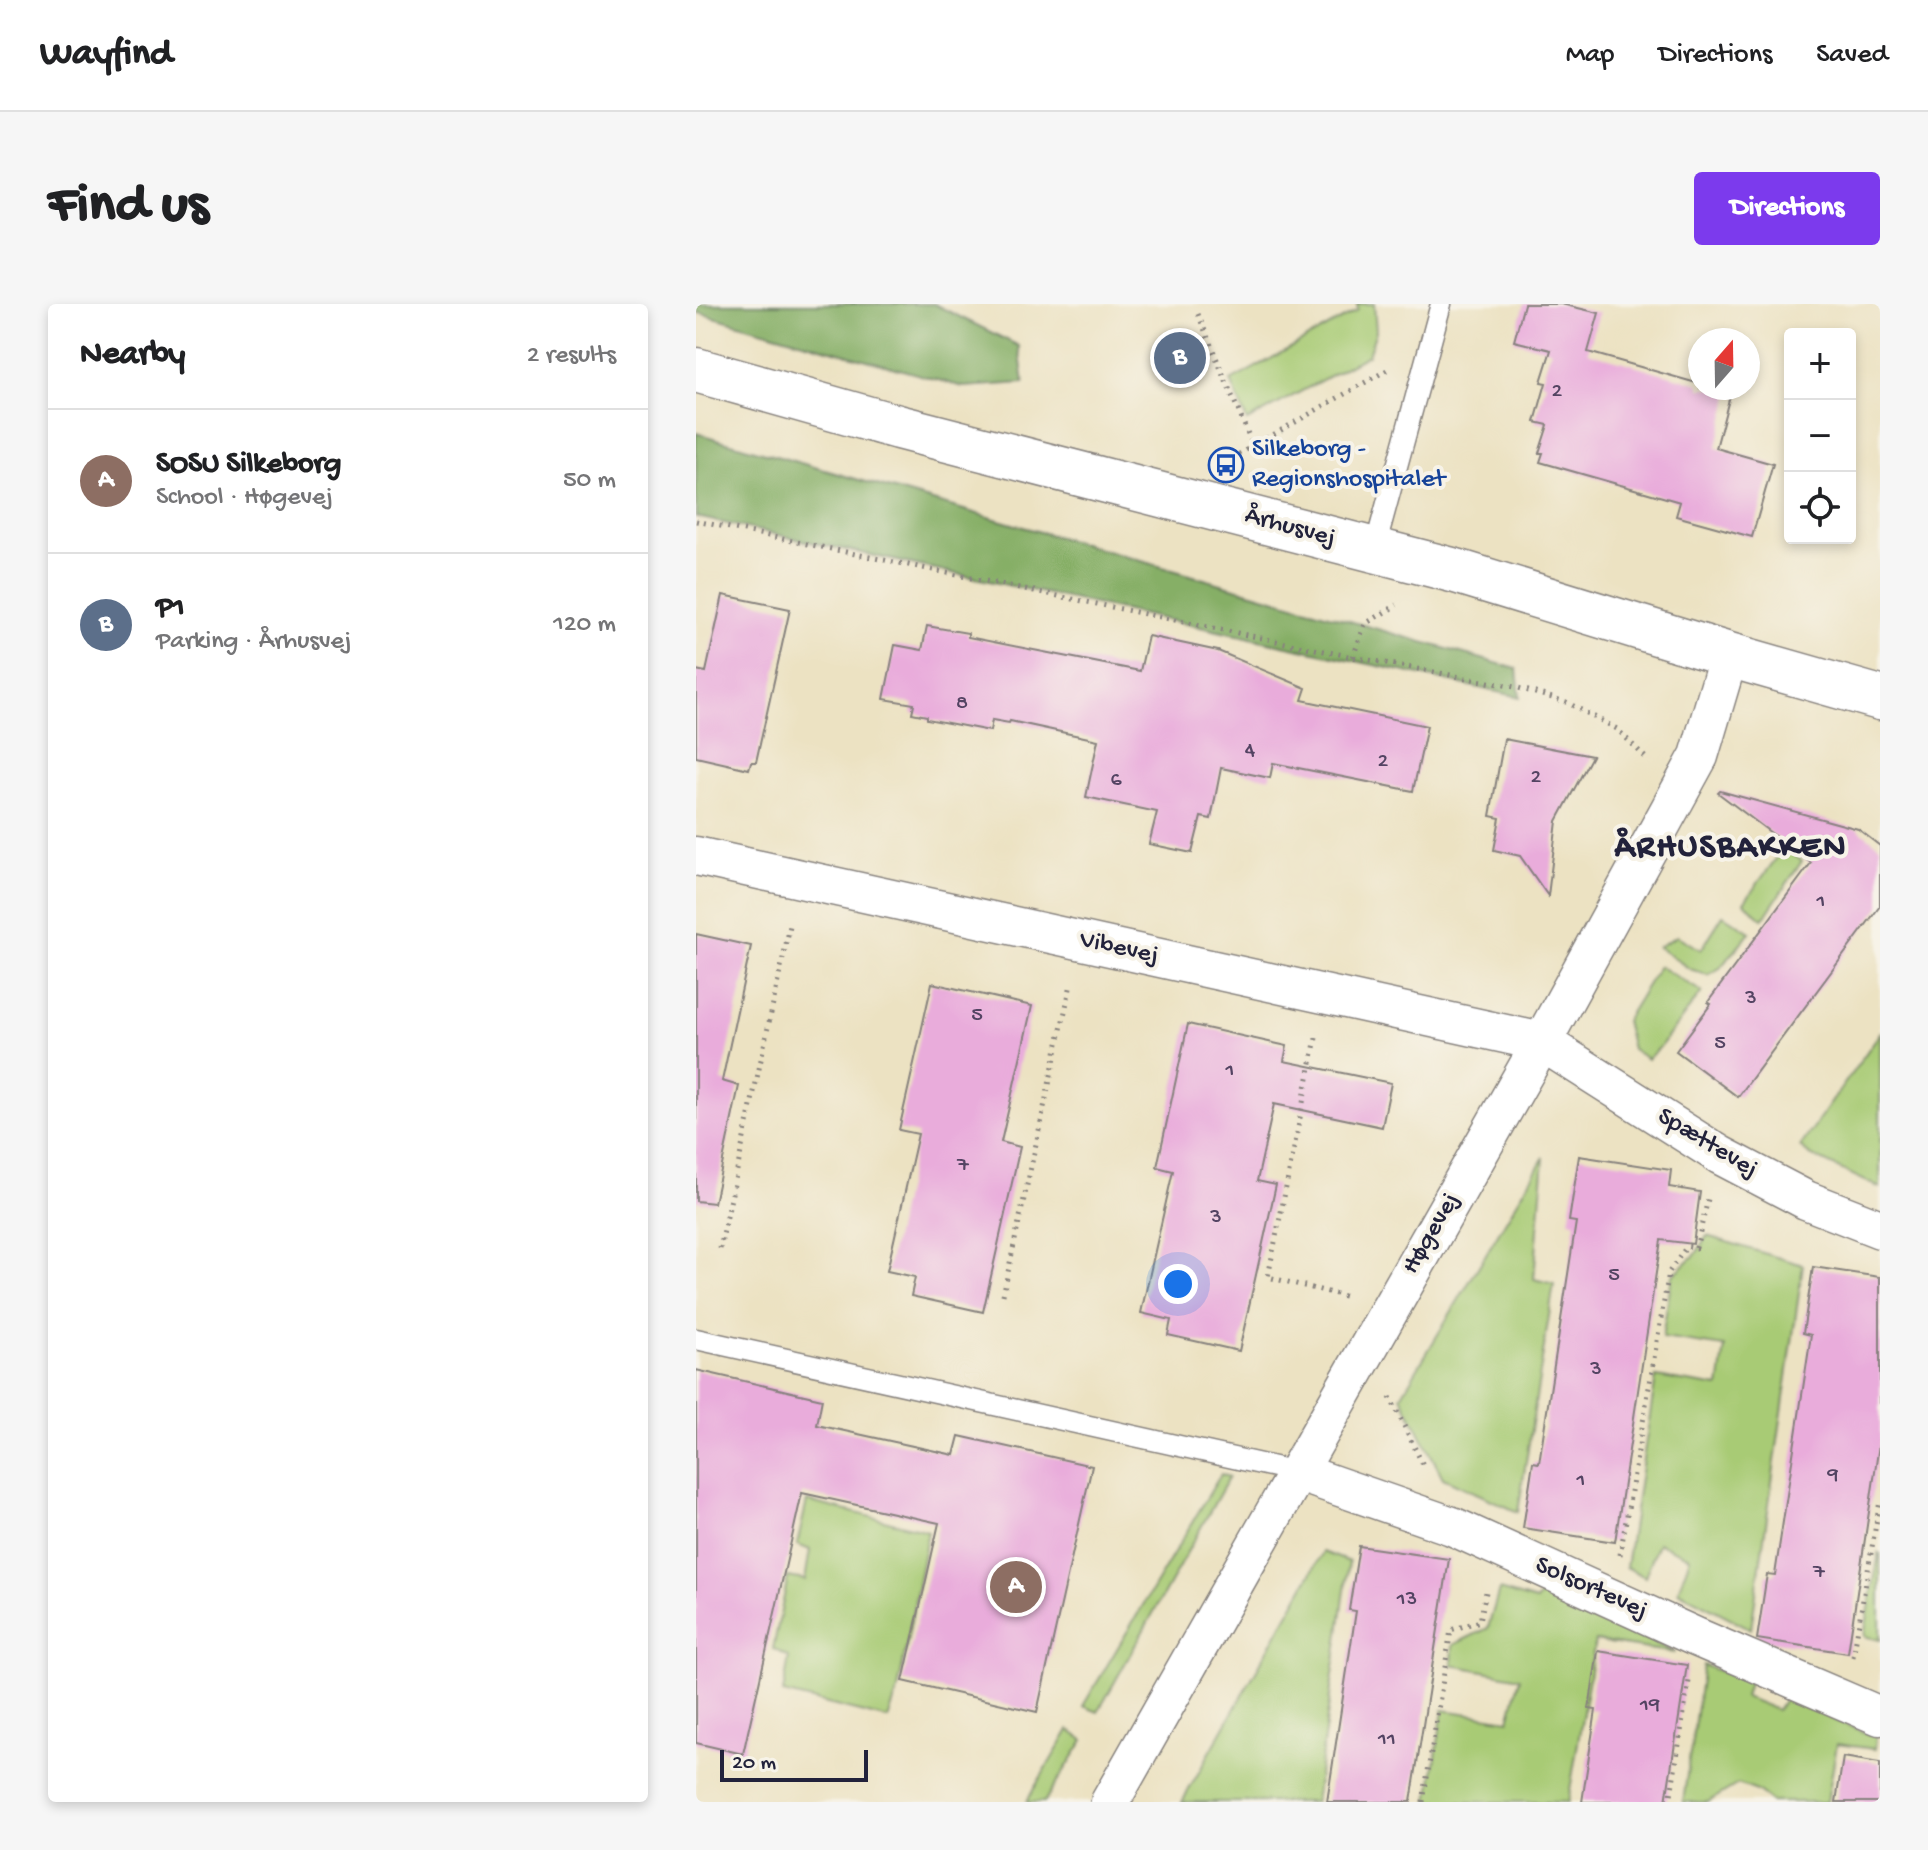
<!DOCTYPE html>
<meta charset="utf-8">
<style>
:root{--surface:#fff;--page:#f6f6f6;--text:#202124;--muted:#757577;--line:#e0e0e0;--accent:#7c3aed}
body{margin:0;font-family:"Gochi Hand",sans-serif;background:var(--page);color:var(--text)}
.controls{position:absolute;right:24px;top:24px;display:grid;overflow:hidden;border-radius:8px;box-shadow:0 4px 12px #0003}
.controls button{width:72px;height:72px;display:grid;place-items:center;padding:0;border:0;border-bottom:2px solid var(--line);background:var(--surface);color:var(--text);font:40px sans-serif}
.compass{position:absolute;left:992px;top:24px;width:72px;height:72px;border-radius:50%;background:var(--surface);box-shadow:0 4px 12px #0003;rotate:20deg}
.scale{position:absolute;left:24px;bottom:20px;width:148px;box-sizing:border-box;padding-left:8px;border:4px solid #22223b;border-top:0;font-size:22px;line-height:28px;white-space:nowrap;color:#22223b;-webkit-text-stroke:6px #f7f3e8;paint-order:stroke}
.you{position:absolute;left:482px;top:980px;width:28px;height:28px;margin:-20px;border:6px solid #fff;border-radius:50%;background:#1a73e8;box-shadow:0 0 0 12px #1a73e833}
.badge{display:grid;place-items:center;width:52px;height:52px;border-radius:50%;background:var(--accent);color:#fff;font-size:26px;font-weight:700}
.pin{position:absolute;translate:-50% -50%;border:4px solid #fff;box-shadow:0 2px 8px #0006}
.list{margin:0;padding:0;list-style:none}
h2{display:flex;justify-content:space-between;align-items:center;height:104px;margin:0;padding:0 32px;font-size:34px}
h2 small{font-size:26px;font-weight:400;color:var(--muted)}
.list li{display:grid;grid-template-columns:52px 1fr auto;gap:24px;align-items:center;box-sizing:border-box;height:144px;padding:0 32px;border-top:2px solid var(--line)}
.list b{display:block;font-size:30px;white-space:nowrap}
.list p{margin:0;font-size:26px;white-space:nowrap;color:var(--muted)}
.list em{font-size:26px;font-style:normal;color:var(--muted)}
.icon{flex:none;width:44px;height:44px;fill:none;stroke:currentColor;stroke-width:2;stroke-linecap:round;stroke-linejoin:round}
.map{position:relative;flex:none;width:1184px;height:1498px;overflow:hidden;border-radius:8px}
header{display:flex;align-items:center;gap:48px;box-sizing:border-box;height:112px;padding:0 40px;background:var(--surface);border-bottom:2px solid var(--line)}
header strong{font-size:38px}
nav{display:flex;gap:44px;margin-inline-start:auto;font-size:28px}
.intro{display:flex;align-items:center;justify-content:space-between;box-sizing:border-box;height:192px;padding:0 48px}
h1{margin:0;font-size:56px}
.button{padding:20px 36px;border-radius:8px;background:var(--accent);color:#fff;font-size:28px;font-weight:700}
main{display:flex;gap:48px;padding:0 48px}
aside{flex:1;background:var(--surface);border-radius:8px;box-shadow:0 4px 12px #0003}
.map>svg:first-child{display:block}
.green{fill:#a8cb74;stroke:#657658;stroke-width:2}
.forest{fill:#86af66;stroke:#546850;stroke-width:2}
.building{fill:#e9acdb}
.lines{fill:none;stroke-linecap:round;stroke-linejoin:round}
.lane-casing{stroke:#87827e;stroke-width:23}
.street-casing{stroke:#87827e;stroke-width:41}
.secondary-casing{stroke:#87827e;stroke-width:47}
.path{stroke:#87827e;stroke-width:5;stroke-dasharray:2 6;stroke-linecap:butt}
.lane{stroke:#fff;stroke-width:20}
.street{stroke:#fff;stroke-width:38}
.secondary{stroke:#fff;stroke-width:44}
.labels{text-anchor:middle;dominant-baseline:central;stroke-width:8;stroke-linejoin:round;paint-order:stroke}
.number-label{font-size:22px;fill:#544463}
.transit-label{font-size:26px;fill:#164399;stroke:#f7f3e8;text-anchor:start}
.street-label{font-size:26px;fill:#22223b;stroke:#f7f3e8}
.district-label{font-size:34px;font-weight:bold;letter-spacing:2px;fill:#22223b;stroke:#f7f3e8}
</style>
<header>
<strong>Wayfind</strong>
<nav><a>Map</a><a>Directions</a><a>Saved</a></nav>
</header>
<div class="intro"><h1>Find us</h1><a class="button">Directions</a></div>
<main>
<aside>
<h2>Nearby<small>2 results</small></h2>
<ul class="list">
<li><span class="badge" style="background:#8d6e63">A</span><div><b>SOSU Silkeborg</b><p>School · Høgevej</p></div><em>50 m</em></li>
<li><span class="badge" style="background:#5c6f8a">B</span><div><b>P1</b><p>Parking · Århusvej</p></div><em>120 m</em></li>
</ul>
</aside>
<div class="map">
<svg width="1184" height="1498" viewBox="0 0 1184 1498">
<rect width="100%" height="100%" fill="#f7f3e8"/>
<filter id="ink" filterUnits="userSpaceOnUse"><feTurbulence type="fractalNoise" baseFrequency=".0125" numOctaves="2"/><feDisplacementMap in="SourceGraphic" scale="16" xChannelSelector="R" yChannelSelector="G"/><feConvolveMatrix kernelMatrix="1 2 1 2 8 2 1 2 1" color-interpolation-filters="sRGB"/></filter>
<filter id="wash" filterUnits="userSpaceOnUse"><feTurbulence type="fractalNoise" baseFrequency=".006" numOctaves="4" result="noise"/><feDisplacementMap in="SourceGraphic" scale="32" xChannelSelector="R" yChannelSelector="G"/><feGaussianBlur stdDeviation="1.8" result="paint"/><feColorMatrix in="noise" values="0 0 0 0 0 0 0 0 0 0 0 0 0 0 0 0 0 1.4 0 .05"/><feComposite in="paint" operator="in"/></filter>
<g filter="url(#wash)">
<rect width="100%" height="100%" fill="#ece2c2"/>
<path class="green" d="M661,0H678L680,27L672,51L551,117L535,77L662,6Z
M1088,544L1106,557L1067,615L1048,598Z
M1027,611L1054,628L1024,664L1012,671L994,665L962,643L981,632L1005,646Z
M963,662L1006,688L963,744L951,755L936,745L929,717Z
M1184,729V884L1114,851L1104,843Z
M848,853L838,975L858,980L822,1208L747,1174L705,1092Z
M1011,932L1107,961L1055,1325L982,1287L994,1253L962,1239L949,1273L930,1263L960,1073L1023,1083L1029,1043L966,1034L976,972L1000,950Z
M525,1170L533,1173L402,1408L387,1402Z
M111,1197L232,1227L202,1386L192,1415L87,1389L93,1353L77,1345L92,1273L109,1276L114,1246L101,1241Z
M627,1248L653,1258L619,1498H486Z
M1183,1249L1184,1250V1336L1168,1332Z
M851,1282L979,1349L899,1337L872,1498H733L747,1406L813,1416L824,1374L756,1361L757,1341L792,1324L803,1286L840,1297Z
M1007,1361L1053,1378L1049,1393L1081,1406L1088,1395L1180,1433L1179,1445L1141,1440L1131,1498H1076L1061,1487L1042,1480L1012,1498H987Z
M373,1426L388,1436L348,1498H330Z"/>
<path class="forest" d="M0,0H238L323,42L328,79L267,83L0,8Z
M0,129L821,365L824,393L0,213Z"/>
<g id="blocks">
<path class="building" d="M828,0H865L903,9L892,48L1004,80V84H1036L1020,144L1077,160L1056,233L980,212L984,198L844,158L847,149H843L852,121L839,118L850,79L845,78L855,46L818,37Z
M27,291L94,305L60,458H55L53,465L0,453V366L10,368Z
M231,322L272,329V333L444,367L452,332L522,347L610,384L606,396L731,422L717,487L577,459L574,474L525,464L515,515L505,513L496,549L453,540L461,508L390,493L402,436L314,417L313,419L296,416L294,427L231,415V412L216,409L218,400L188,395L199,341L226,346Z
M808,435L896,452L861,517L852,592L824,552L798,546L804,514L794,512Z
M1024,487L1162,525L1184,542V602L1042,793L980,747L1015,700L1012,698L1115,559L1022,489Z
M0,630L55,642L26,777L43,782L18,899L0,897Z
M236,679L336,702L305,838L324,843L287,1008L215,992L219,973L191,967L222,830L203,826Z
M492,720L591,742L588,757L695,779L686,823L578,800L561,877L580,881L543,1047L472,1031L475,1016L445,1009L477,867L461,863Z
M883,852L975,866L973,883L1004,888L997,940L965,936L919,1238L827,1224L837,1158L843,1159L880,918L873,917Z
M1117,963L1184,973V1134L1152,1349L1061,1335L1071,1270L1079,1271L1115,1031L1107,1029Z
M0,1066L126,1095L121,1121L258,1151L263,1132L396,1162L341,1408L207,1377L243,1219L106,1189L47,1450L0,1439Z
M663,1242L753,1255L715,1498H631L660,1307L653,1306Z
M902,1347L991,1361L970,1498H886L900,1406L893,1405Z
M1147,1453L1184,1459V1498H1140Z"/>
</g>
</g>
<g filter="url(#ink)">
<use href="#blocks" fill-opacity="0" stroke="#87827e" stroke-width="2"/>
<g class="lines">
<g class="lane-casing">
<path id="lane" d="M678,247L745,0
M0,1035L601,1168"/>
</g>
<g class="street-casing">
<path id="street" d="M0,552L846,738L1024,851L1110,896L1184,925
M601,1168L756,1222L1000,1333L1184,1412
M414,1498L846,738L1003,452L1033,351"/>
</g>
<g class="secondary-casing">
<path id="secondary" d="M0,66L202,123L760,267L1033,351L1184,394"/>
</g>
<path class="path" d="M502,10L557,142
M529,158L691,66
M0,217L657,353L819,383L870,398L921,425L951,455
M657,353L669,320L701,301
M620,734L572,973L652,993
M24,945L95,617
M307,991L375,680
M694,1093L728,1163
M924,1251L973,968L991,942L1000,944L1012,895
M1157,1353L1184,1197
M727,1498L755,1326L784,1317L790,1288
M974,1498L993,1377"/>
<use href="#lane" class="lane"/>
<use href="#street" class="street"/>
<use href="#secondary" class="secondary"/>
</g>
</g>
<defs>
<g id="bus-ring" transform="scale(1.8)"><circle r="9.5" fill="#f7f3e8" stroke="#1a4fb4" stroke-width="1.5"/><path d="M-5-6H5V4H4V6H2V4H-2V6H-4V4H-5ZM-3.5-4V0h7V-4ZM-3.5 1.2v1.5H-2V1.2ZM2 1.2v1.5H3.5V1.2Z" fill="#1a4fb4"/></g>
</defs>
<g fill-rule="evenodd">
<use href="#bus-ring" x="530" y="161"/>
</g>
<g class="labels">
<g class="number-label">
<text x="861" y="88">2</text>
<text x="266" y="400">8</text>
<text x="554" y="447">4</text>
<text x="687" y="458">2</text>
<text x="840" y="474">2</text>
<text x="420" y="477">6</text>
<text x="1125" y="598">1</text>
<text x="1055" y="695">3</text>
<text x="281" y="712">5</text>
<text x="1024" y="740">5</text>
<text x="534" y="767">1</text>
<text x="267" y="862">7</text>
<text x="520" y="914">3</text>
<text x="918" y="972">5</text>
<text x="900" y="1066">3</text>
<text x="1137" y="1172">9</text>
<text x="885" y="1177">1</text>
<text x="1123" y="1269">7</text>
<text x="711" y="1296">13</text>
<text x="954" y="1402">19</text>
<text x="691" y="1436">11</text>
</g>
<g class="transit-label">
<text x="556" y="146">Silkeborg -<tspan x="556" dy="30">Regionshospitalet</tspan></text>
</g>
<g class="street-label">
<text transform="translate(594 224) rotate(15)">Århusvej</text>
<text transform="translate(423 645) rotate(12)">Vibevej</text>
<text transform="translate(1011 840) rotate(31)">Spættevej</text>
<text transform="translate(736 930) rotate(-60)">Høgevej</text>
<text transform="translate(895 1285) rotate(24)">Solsortevej</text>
</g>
<g class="district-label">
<text x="1035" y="545">ÅRHUSBAKKEN</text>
</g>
</g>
</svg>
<div class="controls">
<button>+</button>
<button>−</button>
<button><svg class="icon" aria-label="locate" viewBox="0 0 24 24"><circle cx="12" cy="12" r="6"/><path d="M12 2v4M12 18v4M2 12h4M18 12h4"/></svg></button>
</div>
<svg class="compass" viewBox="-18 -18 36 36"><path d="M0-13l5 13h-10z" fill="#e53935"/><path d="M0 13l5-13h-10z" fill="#757577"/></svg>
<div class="scale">20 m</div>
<div class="you"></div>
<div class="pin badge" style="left:320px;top:1283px;background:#8d6e63">A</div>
<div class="pin badge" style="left:484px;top:54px;background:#5c6f8a">B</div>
</div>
</main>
